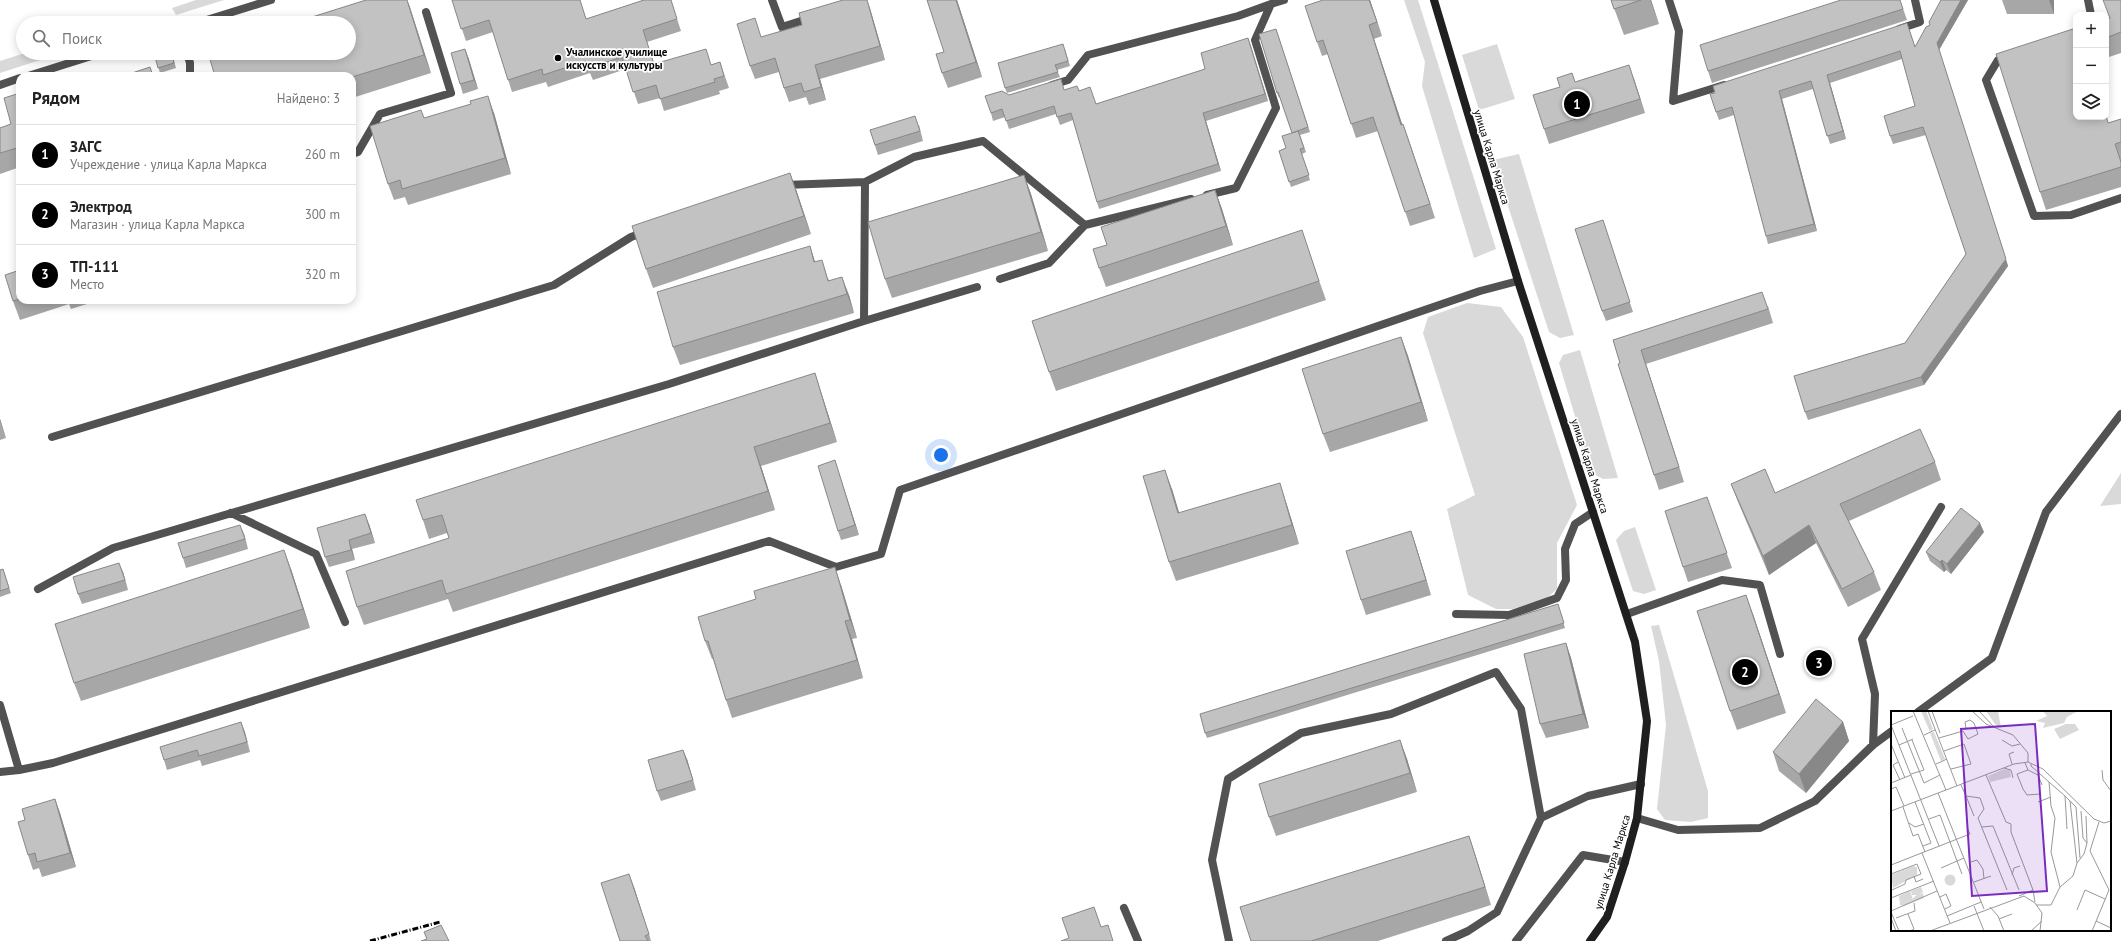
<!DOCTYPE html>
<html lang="ru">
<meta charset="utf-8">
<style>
:root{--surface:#fff;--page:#f2f2f2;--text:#222;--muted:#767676;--line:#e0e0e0;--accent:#000}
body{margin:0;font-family:"PT Sans",sans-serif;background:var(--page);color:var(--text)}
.controls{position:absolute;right:12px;top:12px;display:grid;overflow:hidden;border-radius:8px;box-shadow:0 2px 10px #0003}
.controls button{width:36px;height:36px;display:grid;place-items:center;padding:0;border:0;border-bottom:1px solid var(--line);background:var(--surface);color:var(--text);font:20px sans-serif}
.you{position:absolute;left:941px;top:455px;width:14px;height:14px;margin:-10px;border:3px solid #fff;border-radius:50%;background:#1a73e8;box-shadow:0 0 0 6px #1a73e833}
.badge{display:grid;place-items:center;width:26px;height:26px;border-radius:50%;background:var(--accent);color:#fff;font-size:13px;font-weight:700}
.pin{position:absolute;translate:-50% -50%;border:2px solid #fff;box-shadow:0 1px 4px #0006}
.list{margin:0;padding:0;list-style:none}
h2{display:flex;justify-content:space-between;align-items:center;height:52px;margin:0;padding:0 16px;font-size:17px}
h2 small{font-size:13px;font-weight:400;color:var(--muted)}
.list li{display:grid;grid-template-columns:26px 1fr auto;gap:12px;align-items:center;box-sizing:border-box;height:60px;padding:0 16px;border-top:1px solid var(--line)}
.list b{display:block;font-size:15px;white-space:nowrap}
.list p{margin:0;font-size:13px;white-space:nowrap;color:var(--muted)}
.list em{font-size:13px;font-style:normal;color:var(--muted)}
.icon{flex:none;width:22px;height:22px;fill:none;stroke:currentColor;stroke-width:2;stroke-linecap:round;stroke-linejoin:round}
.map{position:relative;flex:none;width:2121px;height:941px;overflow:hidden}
.search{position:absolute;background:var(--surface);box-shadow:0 2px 10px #0003;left:16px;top:16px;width:340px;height:44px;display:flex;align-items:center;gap:10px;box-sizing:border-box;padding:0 14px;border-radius:22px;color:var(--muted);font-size:15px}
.panel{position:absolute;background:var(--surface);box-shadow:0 2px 10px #0003;left:16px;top:72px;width:340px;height:232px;border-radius:12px}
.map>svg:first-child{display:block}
.green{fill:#d9d9d9}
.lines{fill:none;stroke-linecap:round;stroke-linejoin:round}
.service{stroke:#525252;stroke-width:8}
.tertiary{stroke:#525252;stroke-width:8}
.secondary{stroke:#1f1f1f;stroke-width:8}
.rail{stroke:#000;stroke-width:3;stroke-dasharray:6 2 1 2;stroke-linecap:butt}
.wall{fill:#a7a7a7}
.shaded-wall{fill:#888}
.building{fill:#c2c2c2;stroke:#888}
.poi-dot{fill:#000;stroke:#fff;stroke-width:1.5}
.labels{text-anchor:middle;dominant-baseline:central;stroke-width:3.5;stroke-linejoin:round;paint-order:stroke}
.poi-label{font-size:11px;font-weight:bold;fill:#000;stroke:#fff;text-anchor:start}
.street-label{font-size:11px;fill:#000;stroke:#fff}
.inset-road{fill:none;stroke:#999;stroke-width:1}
.view{fill:#7b2cbf;fill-opacity:0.15;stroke:#7b2cbf;stroke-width:2}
.inset-edge{fill:none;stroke:#000;stroke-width:2}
</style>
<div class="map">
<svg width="2121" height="941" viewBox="0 0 2121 941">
<rect width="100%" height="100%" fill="#fff"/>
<path class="green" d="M196,0H224L176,15L172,8Z
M1404,0H1418L1496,249L1474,258L1422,86L1425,62Z
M1497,44L1515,99L1479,110L1462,55Z
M25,53H62L0,73V61Z
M1519,154L1574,335L1560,338L1549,332L1493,160Z
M1467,303L1501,307L1523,337L1577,505L1557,543V589L1547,598L1513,609H1496L1468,595L1447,509L1475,495L1423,333L1428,317Z
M1580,350L1618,478L1603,479L1592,473L1559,363L1563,355Z
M2121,473V504L2100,506Z
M1635,527L1656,590L1644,594L1633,591L1616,540L1624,531Z
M1659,625L1708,791V818L1691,822L1665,820L1657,809L1666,725L1659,661L1651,626Z"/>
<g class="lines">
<path class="service" d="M772,0L782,27L810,18
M1669,0L1679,31L1673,101L1724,85
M2088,0L2091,15
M1899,29L1920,22L1915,0
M187,53L190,63V76
M2008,57L1998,60L1986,80L2034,216L2071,215L2121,198
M1052,85L1068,80L1088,55L1238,16L1271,4
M352,154L358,152L380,114L451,93L426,12
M785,185L865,182L914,157L983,141L1085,225L1191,199
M1207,195L1236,188L1276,108L1255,40L1271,4L1284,0
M1000,279L1049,263L1085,225
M864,321L977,287
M52,437L554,285L631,237L645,232
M231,513L316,554L345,622
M38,589L113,548L669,384L864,321L865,182
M1456,614L1509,615L1557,598L1566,580L1565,549L1575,524L1593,512
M1627,614L1722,580L1760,585L1780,654
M0,705L19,770L0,772
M1918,712L1992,658L2046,512L2121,414
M1873,745L1875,694L1862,639L1941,507
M19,770L53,763L769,541L836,567L881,554L900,490L1480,291L1518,281
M1637,818L1678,830L1760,828L1815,801L1873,745L1892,731
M1124,908L1138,941
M1229,941L1212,860L1228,779L1301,733L1391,714L1496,672L1521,709L1541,818
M1446,941L1468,931L1497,912L1541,818L1588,796L1641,784
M1516,941L1583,855L1625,862"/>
<path class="tertiary" d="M197,23L271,0
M28,76L101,53
M0,85L20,78"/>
<path class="secondary" d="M1434,0L1518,281L1635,642L1647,721L1637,818L1625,862L1607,917L1590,941"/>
<path class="rail" d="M370,941L440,922"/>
</g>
<path class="wall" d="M366,0H407L431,73L352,98V76L210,58L203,60L201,53Z
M452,0H580L586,19L644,0H671L681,31L647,42L654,64L711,65L720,62L729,88L719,91L720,94L664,111L660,98L638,104L626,69L593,80L590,73L548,87L546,82L512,92L493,32L466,41Z
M843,0H867L885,60L820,79L826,100L809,105L806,97L789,102L784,88L779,72L755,79L750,66L762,37L802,25Z
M957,0L982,77L948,88L942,73L944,52Z
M1370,0L1382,36L1374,39L1402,124L1408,138L1435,218L1410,226L1378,131L1356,138L1328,54L1322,56L1317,42Z
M1611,0H1651L1659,24L1624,35Z
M1900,0L1907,20L1712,83L1708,71Z
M1941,0H1968L1939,50L2008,266L1924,385L1808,420L1805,412L1905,343L1966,254L1926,135L1893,144L1890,136L1915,106L1902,59L1830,83L1846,139L1830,144L1813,89L1782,99L1817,231L1768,244L1766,236L1734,115L1719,120L1716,112L1907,23L1915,47L1930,25Z
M2002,0H2054V14H2007Z
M2121,0V53L2106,58L2107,61H2106V19L2110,18Z
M1276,29L1310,132L1300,135L1306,152L1302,154L1310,180L1291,187L1279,151L1286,148L1292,133L1280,97L1279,98L1277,93Z
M1248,38L1268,101L1206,121L1221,171L1099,209L1073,120L1060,125L1056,114L1009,129L1005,117L993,121L991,113L1009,95L1064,90H1079L1096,104L1205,69Z
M465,49L478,89L463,94L460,84Z
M1065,49L1070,66L1057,70L1060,77L1007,93L1005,88Z
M154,53H172L176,68L160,73Z
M1634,79L1645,113L1549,144L1544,129L1575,82Z
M20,93V167L0,174V128L11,124Z
M494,113L511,174L408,205L405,197L394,200L388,184L424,118Z
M2121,119V187L2046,210L2040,192L2109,123Z
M919,125L923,141L878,155L870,130Z
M790,173L811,234L653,288L646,269Z
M1024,175L1031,194L1048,251L892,298L885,279Z
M1215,190L1222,209L1233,245L1106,287L1099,268L1107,245Z
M1606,230L1633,312L1606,321L1602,311Z
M810,246L815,262L829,280L849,295L854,313L680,365L673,347Z
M1308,249L1326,300L1056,391L1049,372Z
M20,270V300H100L71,309L69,304L20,320L13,301Z
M1768,306L1773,323L1646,364L1684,482L1659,490L1654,475L1613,340Z
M1401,337L1408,356L1428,421L1330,452L1323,434Z
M815,373L821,392L837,442L761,466L775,510L453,612L448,599L364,625L357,607L449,538L447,533L429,539L423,520Z
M0,419L6,438L0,440Z
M1935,462L1941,480L1849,521L1874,572L1881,590L1848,607L1816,543L1769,575L1738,502L1731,484L1775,493Z
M838,470L859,535L841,540L838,531Z
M1172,489L1179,513L1286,502L1299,544L1176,581L1169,562Z
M1707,497L1732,568L1688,582L1683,567Z
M369,524L375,543L352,549L355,560L329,567L325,557Z
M1411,531L1416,546L1431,595L1366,615L1361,600Z
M1984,532L1951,574L1946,570L1944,572L1930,561L1926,552Z
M244,534L248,549L186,568L183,558Z
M3,569L11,593L0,597V570Z
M291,569L310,628L81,701L74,683Z
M123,572L128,590L82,604L78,594Z
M841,585L857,638L852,639L863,678L732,718L726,700L713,659H712L705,641Z
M1558,604L1565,628L1207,738L1205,733Z
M1753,614L1786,713L1737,730L1730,711Z
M1566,643L1571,658L1589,728L1546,738L1540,724Z
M241,722L250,752L202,766L200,760L167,770L164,760Z
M1843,722L1849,741L1806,793L1779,771L1773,752Z
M1400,740L1407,759L1417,792L1276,836L1269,817Z
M687,759L696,790L661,801L657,791Z
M55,799L60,813L76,867L42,877L39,868L33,870L28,855L25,820Z
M1469,836L1475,854L1491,905L1378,941H1251Z
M634,887L651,941H620Z"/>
<path class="shaded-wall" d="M407,0L410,7L431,73L424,55Z
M867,0L870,8L885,60L880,46Z
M956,0H957L982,77L976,62Z
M1369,0H1370L1382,36L1377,22Z
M1650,0H1651L1659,24Z
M1961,0H1968L1939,50L2008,266L1924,385L1921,377L2006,259L1937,43Z
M2049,0H2054V14Z
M1369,25L1374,39L1407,139L1401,125Z
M1248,38L1251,46L1268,101L1265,94Z
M465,49L469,59L478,89L474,80Z
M815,65L820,79L826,100L821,87Z
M1629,65L1634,79L1645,113L1640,99Z
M1827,75L1830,83L1846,139L1843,131Z
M1779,91L1782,99L1817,231L1814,224Z
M488,96L494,113L511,174L505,158Z
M1203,113L1206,121L1221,171L1218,164Z
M1403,124L1408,138L1435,218L1430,204Z
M790,173L797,192L811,234L804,216Z
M1024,175L1031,194L1048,251L1041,232Z
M1215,190L1222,209L1233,245L1226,226Z
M810,246L816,265L814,262Z
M822,260L828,279L835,300L828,281Z
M842,277L849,295L854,313L847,294Z
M1401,337L1408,356L1428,421L1421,402Z
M1641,350L1646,364L1684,482L1679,467Z
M815,373L821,392L837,442L830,423Z
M0,419L6,438L0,421Z
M754,447L761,466L775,510L768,491Z
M835,460L838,470L859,535L855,525Z
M1165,470L1172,489L1185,532L1178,513Z
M1280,483L1286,502L1299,544L1292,525Z
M365,514L369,524L375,543L371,533Z
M1980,523L1984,532L1951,574L1947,564Z
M240,525L244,534L248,549L245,539Z
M1809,525L1816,543L1769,575L1763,556Z
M1411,531L1416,546L1431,595L1426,580Z
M349,540L352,549L355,560L351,550Z
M284,550L291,569L310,628L303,609Z
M1942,560L1946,570L1944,572L1940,562Z
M119,563L123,572L128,590L125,580Z
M835,567L841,585L857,638L850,620Z
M1746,595L1753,614L1786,713L1779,694Z
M845,621L852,639L863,678L857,660Z
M1566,643L1571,658L1589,728L1583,714Z
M241,722L245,732L250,752Z
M1843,722L1849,741L1806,793L1799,774Z
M1400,740L1407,759L1417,792L1410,773Z
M683,750L687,759L696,790L693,780Z
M55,799L60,813L76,867L70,853Z
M1469,836L1475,854L1491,905L1485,887Z
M629,874L634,887L651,941L649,934Z"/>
<path class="building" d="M366,0H407L424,55L352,77V76H215L208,53H349V23H293Z
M452,0H580L586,19L644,0H671L677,19L643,30L654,64L706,49L711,65L720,62L724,76L714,79L715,82L660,99L656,85L633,92L622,57L588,68L586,61L543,75L542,69L508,80L489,20L461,29Z
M843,0H867L880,46L815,65L821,87L804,92L801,83L784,88L775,58L750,66L737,24L755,18L761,37L802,25L799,13Z
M927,0H956L976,62L942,73L936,54L944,52Z
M1323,0H1369L1377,22L1369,25L1401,125L1403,124L1430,204L1405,212L1373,117L1351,124L1323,40L1317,42L1305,6Z
M1611,0H1641L1614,9Z
M1841,0H1900L1903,9L1708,71L1700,45Z
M1941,0H1961L1937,43L2006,259L1921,377L1805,412L1794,376L1905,343L1966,254L1923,127L1890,136L1884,116L1915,106L1900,51L1827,75L1843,131L1827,136L1811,81L1779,91L1814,224L1766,236L1732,107L1716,112L1710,94L1715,93L1713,86L1907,23L1915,47L1926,27L1930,25L1929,22Z
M2103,0H2121V32L2106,38V19L2110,18Z
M2076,28V117H2106V115L2108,123L2121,119V142L2115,144L2121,162V167L2040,192L1996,54Z
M1276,29L1308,127L1292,133L1278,92L1277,93L1259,34Z
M1248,38L1265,94L1203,113L1218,164L1097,202L1071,113L1057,117L1054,106L1006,121L1002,109L991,113L985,96L1002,91L1009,95L1061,79L1064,90L1077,86L1079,91L1090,87L1096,104L1205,69L1201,53Z
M1063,44L1068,61L1055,65L1058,72L1005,88L998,63Z
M465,49L474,80L460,84L451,53Z
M154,53H171L174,63L158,68Z
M201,53H208L201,55Z
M1629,65L1640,99L1544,129L1533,95L1560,87L1557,78L1572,73L1575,82Z
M150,67L153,76H123Z
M20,93V158L17,148L0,153V128L11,124L4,98Z
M488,96L505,158L402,189L400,180L388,184L370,126L421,110L424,118L471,104L470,101Z
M915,116L920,131L875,145L870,130Z
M1298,131L1304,148L1300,149L1309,175L1289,182L1279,151L1286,148L1282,136Z
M790,173L804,216L646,269L632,226Z
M1024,175L1041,232L885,279L868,222Z
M1215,190L1226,226L1099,268L1093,249L1107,245L1101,227Z
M1603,220L1630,302L1602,311L1575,229Z
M1302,230L1319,281L1049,372L1032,321Z
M810,246L814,262L822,260L828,281L842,277L847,294L673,347L657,292Z
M20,270V299L13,301L5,275Z
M1762,292L1768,309L1641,350L1679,467L1654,475L1618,364L1620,363L1613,340Z
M1401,337L1421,402L1323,434L1302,369Z
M815,373L830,423L754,447L768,491L446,594L442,580L357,607L346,571L449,538L442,515L423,520L416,500Z
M1920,429L1935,462L1840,504L1874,572L1842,589L1809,525L1763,556L1731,484L1765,469L1775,493Z
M835,460L855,525L838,531L818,466Z
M1165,470L1178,513L1280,483L1292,525L1169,562L1143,476Z
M1707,497L1727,553L1683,567L1665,511Z
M1961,508L1980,523L1947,564L1942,560L1940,562L1926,552Z
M365,514L371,533L349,540L351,550L325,557L317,528Z
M240,525L245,539L183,558L178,543Z
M1411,531L1426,580L1361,600L1346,551Z
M284,550L303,609L74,683L55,624Z
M119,563L125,580L78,594L73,577Z
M835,567L850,620L845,621L857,660L726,700L708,641H705L698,617L756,599L754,591Z
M3,569L9,588L0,591V570Z
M1746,595L1779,694L1730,711L1697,611Z
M1558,604L1564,623L1205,733L1200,714Z
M1566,643L1583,714L1540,724L1524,654Z
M1816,699L1843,722L1799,774L1773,752Z
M241,722L247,742L199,756L197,750L164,760L160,747Z
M1400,740L1410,773L1269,817L1259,784Z
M683,750L693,780L657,791L648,760Z
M55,799L70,853L37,862L35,853L28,855L18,822L25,820L22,809Z
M1469,836L1485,887L1311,941H1251L1240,907Z
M629,874L649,934L645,936L648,941H620L601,883Z
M1094,907L1101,927L1108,925L1113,941H1061L1069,938L1062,918Z
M441,925L449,941H421L427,939L424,932Z"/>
<circle class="poi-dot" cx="558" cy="58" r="4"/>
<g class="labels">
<g class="poi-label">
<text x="566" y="52">Учалинское училище<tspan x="566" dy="13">искусств и культуры</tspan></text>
</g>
<g class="street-label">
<text transform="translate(1492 157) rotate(73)">улица Карла Маркса</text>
<text transform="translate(1590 466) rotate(72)">улица Карла Маркса</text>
<text transform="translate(1612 862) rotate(-73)">улица Карла Маркса</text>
</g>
</g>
<g transform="translate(1891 711)">
<rect width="220" height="220" fill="#fff"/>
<path d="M30,0H35L42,18L39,21ZM95,0H107L110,17L104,13ZM152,0H187L176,6L173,12L152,17L154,12L145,10L156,5ZM175,13H184L188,19L169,28L163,18ZM43,21L54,48L50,50L39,22ZM113,58L119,59L120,66L99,71L97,65ZM22,155L26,156V164L2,177L0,164ZM53.5 169a5.5 5.5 0 1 1 11 0a5.5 5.5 0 1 1-11 0ZM30,176L32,181L28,183L32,182L33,187L13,195L9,194L8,185L19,180L23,191L22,187L26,184H21L20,180Z" fill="#d9d9d9"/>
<path class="inset-road" d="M22,0L55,79M37,0L66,75M41,0L49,22M81,0L95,13L122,24L137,42V51M88,0L102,15M0,14L48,135M0,14L22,5M11,17L33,72L49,64M33,24L44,19M48,27L72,20L77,28L87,23L83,12L79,9L74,11L75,17M21,29L33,59M111,29L121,35L129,33M0,33L14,67M8,34L22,28M53,40L73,33L80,53L60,58M7,51L2,54L9,69M134,52L137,59L147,64L151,74M45,53L56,48M121,53L118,43L123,41M140,53V55L158,71L160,95L164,107L160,141L169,176L160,194H145M113,57L120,59L122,67M137,59L126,63L132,78L136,84L149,83M211,59L212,69L220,80M20,63L33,59M95,64L115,111L120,113V121L142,179M158,71L174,85L176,118M0,72L20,64M70,74L75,85L89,87L93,98L87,107L116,179M0,78L5,76L13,95M47,82L93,198M75,85L83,105M174,85L185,96L189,147M179,90L186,152M24,91L40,132L32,135M147,91L160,86M12,96L22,125L27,123L34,141M0,100L123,53L137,51L152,58L203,108L213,112L220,110M190,100L192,127L196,132M38,108L49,104L66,150M18,112L24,116L33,113M91,116L102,115L128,179M31,142L59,212M66,150L71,163M80,151L86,149L92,158L93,168M0,154L79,123L76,116M50,157L73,147M0,163L26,153L30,163L15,169L14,173L1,179L0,177M121,164L123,157L129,155M23,165L25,171L32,168M83,171L100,165M169,176L182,165L186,152L193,143L196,132L195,105M128,185L142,179L144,191M49,186L55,183L60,195L54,198M0,187L43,170M83,195L93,220M99,196L107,205L113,220M186,199L194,179L214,188M0,200L46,180M0,201L8,220M17,203L23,218L19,220M56,205L90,191M0,207L5,220M5,207L24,200L23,192M108,208L121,203M205,210L220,217M39,220L133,185L144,192L151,202L149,220M140,220L151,210M201,220L218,179L199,140L208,111"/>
<path class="view" d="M144,13L156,180L81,185L70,18Z"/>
<rect width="220" height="220" class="inset-edge"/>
</g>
</svg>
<div class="controls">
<button>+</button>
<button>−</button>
<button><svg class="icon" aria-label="layers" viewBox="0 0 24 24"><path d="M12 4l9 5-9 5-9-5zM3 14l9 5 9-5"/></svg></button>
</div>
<div class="you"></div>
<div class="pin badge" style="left:1577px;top:104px">1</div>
<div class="pin badge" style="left:1745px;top:672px">2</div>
<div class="pin badge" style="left:1819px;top:663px">3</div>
<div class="search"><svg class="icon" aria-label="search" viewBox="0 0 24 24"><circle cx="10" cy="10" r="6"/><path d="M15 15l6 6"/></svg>Поиск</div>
<section class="panel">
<h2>Рядом<small>Найдено: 3</small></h2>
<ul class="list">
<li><span class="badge">1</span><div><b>ЗАГС</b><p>Учреждение · улица Карла Маркса</p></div><em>260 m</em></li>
<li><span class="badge">2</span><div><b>Электрод</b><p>Магазин · улица Карла Маркса</p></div><em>300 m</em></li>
<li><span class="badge">3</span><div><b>ТП-111</b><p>Место</p></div><em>320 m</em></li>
</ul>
</section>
</div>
